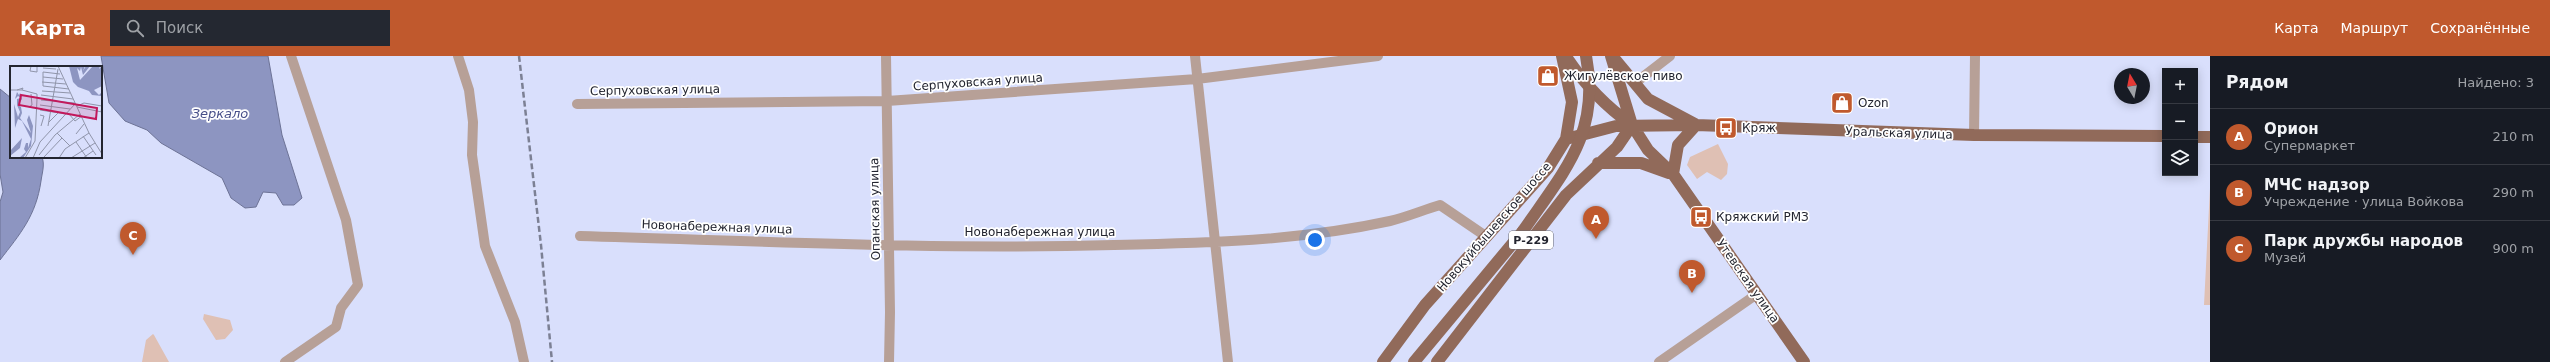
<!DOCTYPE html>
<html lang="ru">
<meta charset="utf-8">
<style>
:root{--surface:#171b24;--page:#242831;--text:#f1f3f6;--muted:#9ea1a6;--line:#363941;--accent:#c0592d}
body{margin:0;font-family:"DejaVu Sans",sans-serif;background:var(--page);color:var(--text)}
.controls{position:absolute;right:12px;top:12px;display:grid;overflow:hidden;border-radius:0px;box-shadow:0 2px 10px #0003}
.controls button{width:36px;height:36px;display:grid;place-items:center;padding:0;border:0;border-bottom:1px solid var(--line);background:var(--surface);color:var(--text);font:20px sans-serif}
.compass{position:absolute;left:2114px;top:12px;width:36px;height:36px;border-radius:50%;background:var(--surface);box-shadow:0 2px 10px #0003;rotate:350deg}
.you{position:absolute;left:1315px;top:184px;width:14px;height:14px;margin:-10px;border:3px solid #fff;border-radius:50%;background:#1a73e8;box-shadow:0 0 0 6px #1a73e833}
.badge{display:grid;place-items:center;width:26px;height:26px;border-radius:50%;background:var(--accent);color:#fff;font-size:13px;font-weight:700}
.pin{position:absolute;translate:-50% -33px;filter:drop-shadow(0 1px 2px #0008)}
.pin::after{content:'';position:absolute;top:21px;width:14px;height:12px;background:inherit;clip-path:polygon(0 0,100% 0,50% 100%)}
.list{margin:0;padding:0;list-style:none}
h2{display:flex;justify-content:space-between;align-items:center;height:52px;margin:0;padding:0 16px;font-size:17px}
h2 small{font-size:13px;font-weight:400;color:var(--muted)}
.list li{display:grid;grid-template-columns:26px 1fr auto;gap:12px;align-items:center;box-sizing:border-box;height:56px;padding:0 16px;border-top:1px solid var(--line)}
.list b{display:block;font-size:15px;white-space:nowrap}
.list p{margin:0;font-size:13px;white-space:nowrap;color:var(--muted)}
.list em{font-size:13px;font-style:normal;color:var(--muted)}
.icon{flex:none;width:22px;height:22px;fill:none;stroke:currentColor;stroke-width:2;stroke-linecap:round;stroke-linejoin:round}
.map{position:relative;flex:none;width:2210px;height:306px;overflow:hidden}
header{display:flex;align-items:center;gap:24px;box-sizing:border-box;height:56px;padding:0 20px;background:var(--accent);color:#fff}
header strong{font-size:19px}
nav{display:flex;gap:22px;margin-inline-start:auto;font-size:14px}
.search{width:280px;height:36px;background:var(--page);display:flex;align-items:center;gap:10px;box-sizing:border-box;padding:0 14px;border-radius:0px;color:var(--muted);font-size:15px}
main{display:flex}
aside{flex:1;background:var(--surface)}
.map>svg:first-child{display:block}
.green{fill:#dfc0b4}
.water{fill:#8d95c1;stroke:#6d7396}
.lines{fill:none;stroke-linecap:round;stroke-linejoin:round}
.street{stroke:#b7a097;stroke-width:10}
.primary{stroke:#916a5a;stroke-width:12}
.rail{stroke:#7c8094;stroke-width:2.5;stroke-dasharray:6 3;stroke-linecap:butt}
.primary-bridge{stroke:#916a5a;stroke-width:12}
.labels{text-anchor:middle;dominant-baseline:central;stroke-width:3.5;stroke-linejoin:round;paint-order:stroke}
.shield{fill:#fff;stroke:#65666e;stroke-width:1}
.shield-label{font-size:11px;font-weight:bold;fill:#232530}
.poi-label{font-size:12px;fill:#232530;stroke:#fff;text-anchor:start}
.street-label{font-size:12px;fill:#232530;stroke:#fff}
.water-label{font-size:13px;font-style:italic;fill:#474f89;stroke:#fff}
.inset-road{fill:none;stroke:#9095aa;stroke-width:1}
.view{fill:#c2185b;fill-opacity:0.15;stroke:#c2185b;stroke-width:2}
.inset-edge{fill:none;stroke:#232530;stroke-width:2}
</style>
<header>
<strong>Карта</strong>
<div class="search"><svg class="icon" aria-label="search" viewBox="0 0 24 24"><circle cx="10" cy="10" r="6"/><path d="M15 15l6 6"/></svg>Поиск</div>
<nav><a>Карта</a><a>Маршрут</a><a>Сохранённые</a></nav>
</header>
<main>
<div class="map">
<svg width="2210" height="306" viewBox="0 0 2210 306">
<rect width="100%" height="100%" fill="#d9dffc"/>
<path class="green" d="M1718,88L1728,108L1727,118L1721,124L1707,116L1697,123L1687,109L1690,101Z
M2210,132V249H2204Z
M204,258L230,264L233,274L225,283L216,284L203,263Z
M153,278L154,279L169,306H142L146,284Z"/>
<path class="water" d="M101,0H268L282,79L302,142L294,149H283L276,137L263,136L256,151L245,152L231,142L222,122L161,87L147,74L125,65L109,47Z
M0,33L11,42V101H42C45,109 42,117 41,125C36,160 20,178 0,204V146L3,136L0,118Z"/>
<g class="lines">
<path class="street" d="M458,0L469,34L473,66L472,99L485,190L515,266L524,306
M886,0L890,256L889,306
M1195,0L1228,306
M1635,27L1670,0
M577,48L887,45L1197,23L1378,0
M1974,79L1975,0
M580,180C758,185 936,194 1114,189C1207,187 1299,185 1390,165C1407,161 1423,154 1440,149L1487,181
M285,306L336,271L341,252L358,229L346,164L291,0
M1659,306L1757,238"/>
<path class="primary" d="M1611,0L1632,69L1648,94L1673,118L1804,306
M1613,1L1648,43L1695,68
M1567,2C1585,29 1605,50 1632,69
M2195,81H2210
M1566,83L1616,70L1696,69L1974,79L2165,80
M1598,107H1641L1669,117
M1673,118L1678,89L1696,69
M1383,306L1425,249L1548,112L1566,83L1572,46L1562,0
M1414,306L1523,175
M1437,306L1566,139L1617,91L1632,69"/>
<path class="rail" d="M519,0L541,189L552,306"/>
<path class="primary-bridge" d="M1523,175C1564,115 1601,77 1586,0"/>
</g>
<defs>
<g id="shop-square" transform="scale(1.15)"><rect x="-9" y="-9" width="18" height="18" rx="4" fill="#c0592d" stroke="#fff"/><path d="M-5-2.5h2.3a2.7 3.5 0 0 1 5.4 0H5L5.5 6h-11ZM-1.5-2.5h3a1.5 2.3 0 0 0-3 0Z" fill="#fff"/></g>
<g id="bus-square" transform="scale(1.15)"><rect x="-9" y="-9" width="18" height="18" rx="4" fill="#c0592d" stroke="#fff"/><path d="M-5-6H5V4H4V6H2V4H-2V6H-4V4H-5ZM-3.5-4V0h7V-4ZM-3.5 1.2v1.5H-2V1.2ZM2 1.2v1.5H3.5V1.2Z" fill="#fff"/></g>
</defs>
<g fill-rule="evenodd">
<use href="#shop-square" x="1548" y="20"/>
<use href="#shop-square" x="1842" y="47"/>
<use href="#bus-square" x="1726" y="72"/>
<use href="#bus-square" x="1701" y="161"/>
</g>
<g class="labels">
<rect class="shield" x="1509" y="175" width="44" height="18" rx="3"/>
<g class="shield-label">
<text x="1531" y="184">Р-229</text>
</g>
<g class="poi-label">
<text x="1564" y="20">Жигулёвское пиво</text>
<text x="1858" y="47">Ozon</text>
<text x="1742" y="72">Кряж</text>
<text x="1716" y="161">Кряжский РМЗ</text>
</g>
<g class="street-label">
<text transform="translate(978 26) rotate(-4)">Серпуховская улица</text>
<text transform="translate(655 34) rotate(-1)">Серпуховская улица</text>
<text transform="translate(1899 77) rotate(2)">Уральская улица</text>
<text transform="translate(875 153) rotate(-91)">Опанская улица</text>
<text transform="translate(717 171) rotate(2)">Новонабережная улица</text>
<text transform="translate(1494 171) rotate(-49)">Новокуйбышевское шоссе</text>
<text x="1040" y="176">Новонабережная улица</text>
<text transform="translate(1748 225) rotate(55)">Утевская улица</text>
</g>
<g class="water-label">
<text x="220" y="57">Зеркало</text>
</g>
</g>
<g transform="translate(10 10)">
<rect width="92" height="92" fill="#d9dffc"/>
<path d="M59,0H75L73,5L76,0H80L73,9L71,1L70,5L67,2L70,14L83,0H90L89,3L92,0V20L84,24L89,29L92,26V30L82,29L79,25L68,21L63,16ZM7,26L9,29L10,27L12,33L8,39L11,41L12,47L10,52L21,67L17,54L19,49L23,60L21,80L13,92H9L16,86L14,83L16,77H18V82L21,73L12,55L8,53L5,62L4,38L8,51L10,46L7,39V33L11,32L8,30L5,33ZM12,72L10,82L0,90V85Z" fill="#8d95c1"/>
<path class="inset-road" d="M21,0L20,5L27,6V0M48,0L79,67L92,88M33,2L46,3M50,8L33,6V20L59,23M33,11L53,13M32,16L56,18M0,24H12L13,22L7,24M12,24L27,28V33L25,75L15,92M32,25L60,27M31,29L63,33M31,34L65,37M30,39L60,43M67,40L74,37L92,40L91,46M19,41L22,39L21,28M67,41L92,46M30,44L56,48M59,48L65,55L72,50M30,49L34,50L31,60M39,56L48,47M38,60L48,3M47,67L60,80M66,68L74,58M73,70L86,89M66,76L77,92M29,89L45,69L70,48M34,91L52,72M23,92L30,76L65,38M49,92L55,83L79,67M61,92L85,77M73,92L83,85"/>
<path class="view" d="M11,29L87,42L86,53L9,39Z"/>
<rect width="92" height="92" class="inset-edge"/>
</g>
</svg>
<div class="controls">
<button>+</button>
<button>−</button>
<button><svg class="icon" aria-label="layers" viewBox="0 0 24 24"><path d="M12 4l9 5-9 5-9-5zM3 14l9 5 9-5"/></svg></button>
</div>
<svg class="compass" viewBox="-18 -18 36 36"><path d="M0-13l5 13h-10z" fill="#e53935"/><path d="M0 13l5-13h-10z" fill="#9ea1a6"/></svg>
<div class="you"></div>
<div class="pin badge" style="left:1596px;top:183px">A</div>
<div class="pin badge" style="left:1692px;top:237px">B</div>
<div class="pin badge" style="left:133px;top:199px">C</div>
</div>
<aside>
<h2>Рядом<small>Найдено: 3</small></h2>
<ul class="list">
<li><span class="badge">A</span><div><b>Орион</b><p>Супермаркет</p></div><em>210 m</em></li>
<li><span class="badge">B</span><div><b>МЧС надзор</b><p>Учреждение · улица Войкова</p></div><em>290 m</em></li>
<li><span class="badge">C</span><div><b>Парк дружбы народов</b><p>Музей</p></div><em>900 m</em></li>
</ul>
</aside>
</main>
